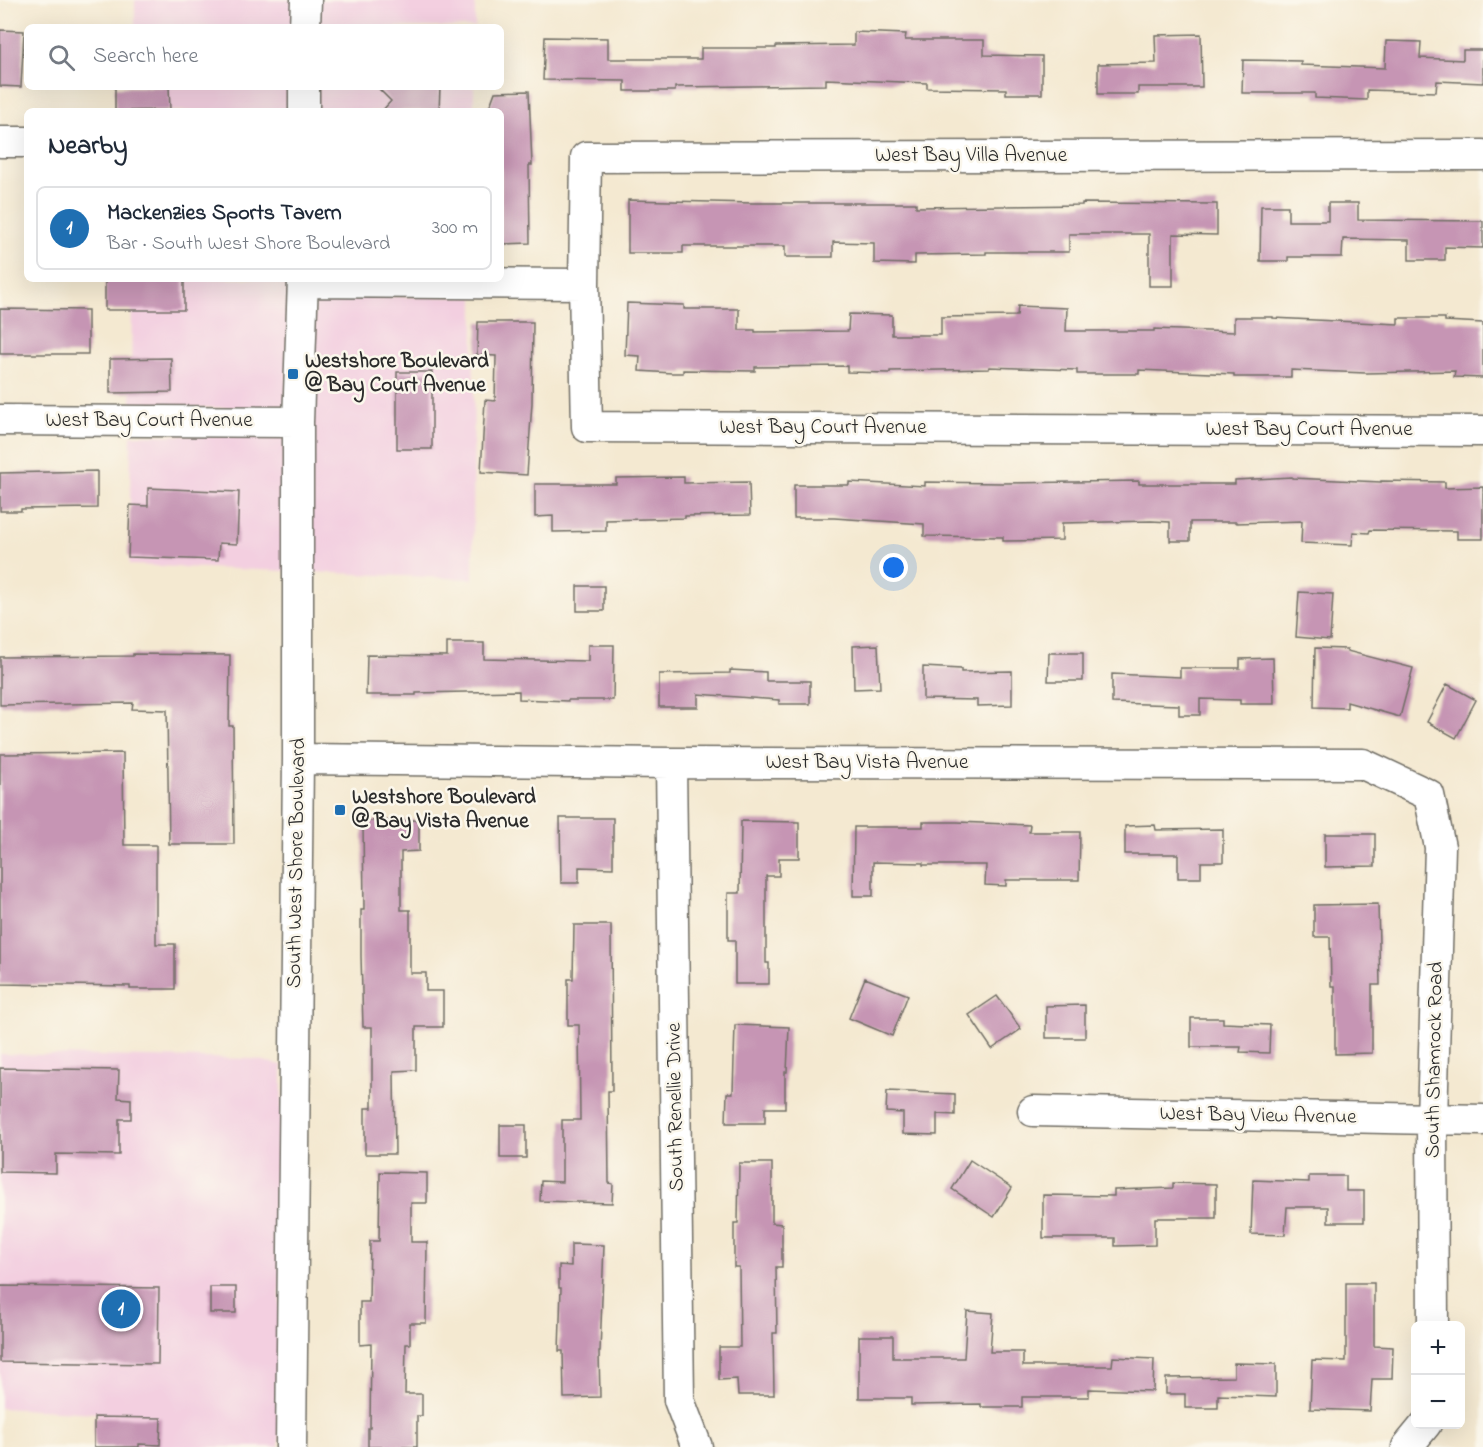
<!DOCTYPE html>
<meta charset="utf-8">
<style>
:root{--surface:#fff;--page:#f2f2f3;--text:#1f2937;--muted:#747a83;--line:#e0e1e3;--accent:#1f6fb2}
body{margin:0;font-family:"Indie Flower",sans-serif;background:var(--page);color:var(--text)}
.controls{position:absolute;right:18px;bottom:18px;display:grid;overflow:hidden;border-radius:9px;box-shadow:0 6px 24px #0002}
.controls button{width:54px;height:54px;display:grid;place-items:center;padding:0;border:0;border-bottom:2px solid var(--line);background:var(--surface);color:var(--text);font:30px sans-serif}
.you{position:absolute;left:894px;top:568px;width:21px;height:21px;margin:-15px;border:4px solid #fff;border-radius:50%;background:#1a73e8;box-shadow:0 0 0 9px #1a73e833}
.badge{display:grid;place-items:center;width:39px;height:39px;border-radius:50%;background:var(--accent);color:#fff;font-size:20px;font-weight:700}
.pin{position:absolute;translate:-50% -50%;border:3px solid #fff;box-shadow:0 2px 6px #0006}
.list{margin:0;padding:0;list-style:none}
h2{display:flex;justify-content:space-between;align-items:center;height:78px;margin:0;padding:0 24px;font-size:26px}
h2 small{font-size:20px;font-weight:400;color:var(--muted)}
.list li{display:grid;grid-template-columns:39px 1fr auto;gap:18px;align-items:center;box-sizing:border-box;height:84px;margin:0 12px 12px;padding:0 12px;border:2px solid var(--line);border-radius:9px}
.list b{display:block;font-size:22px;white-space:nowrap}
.list p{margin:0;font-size:20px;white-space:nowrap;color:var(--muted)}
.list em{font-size:20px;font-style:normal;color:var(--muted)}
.icon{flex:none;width:33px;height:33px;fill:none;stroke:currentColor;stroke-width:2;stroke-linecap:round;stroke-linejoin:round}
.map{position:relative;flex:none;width:1483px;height:1447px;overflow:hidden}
.search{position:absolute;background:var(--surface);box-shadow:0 6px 24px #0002;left:24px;top:24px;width:480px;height:66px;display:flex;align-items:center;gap:15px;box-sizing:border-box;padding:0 21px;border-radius:9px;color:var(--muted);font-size:22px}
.panel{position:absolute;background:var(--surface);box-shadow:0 6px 24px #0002;left:24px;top:108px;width:480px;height:174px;border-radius:9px}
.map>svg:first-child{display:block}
.built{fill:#f3cfe0}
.building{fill:#c695b4}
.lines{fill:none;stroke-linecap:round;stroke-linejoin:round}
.minor-casing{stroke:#716e65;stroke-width:33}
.minor{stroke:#fff;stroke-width:30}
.poi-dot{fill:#1f6fb2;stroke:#fbf7ec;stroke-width:2}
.labels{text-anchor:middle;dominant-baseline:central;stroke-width:5;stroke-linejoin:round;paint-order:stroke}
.street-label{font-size:21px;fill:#2b2b2b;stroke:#fbf7ec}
.poi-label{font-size:21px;font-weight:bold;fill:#2b2b2b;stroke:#fbf7ec;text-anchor:start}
</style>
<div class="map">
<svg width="1483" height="1447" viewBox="0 0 1483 1447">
<rect width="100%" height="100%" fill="#fbf7ec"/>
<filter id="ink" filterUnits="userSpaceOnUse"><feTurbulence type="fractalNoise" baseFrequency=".0167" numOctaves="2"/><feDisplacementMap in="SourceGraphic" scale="12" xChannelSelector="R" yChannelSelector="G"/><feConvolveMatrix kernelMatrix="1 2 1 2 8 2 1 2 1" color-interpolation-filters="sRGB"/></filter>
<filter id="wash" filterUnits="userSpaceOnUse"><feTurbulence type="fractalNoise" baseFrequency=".008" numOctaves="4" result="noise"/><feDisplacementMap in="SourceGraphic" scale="24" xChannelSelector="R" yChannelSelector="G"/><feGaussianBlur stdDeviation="1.35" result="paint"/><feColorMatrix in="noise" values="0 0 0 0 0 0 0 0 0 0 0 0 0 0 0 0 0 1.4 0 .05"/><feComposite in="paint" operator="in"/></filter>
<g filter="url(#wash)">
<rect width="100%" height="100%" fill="#f4e9d1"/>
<path class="built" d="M135,0H294L293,27H135Z
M318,0H475V27H318Z
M134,87H292L291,111H134Z
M316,87H474V111H316Z
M132,279H291L286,408L131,407Z
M315,296L474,297L473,579L311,572V423Z
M131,435L286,436V571L129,565Z
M0,1054L254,1059L282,1065L279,1447H98L97,1413L0,1408Z"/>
<g id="blocks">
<path class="building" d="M0,30L24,31L21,87L0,86Z
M854,32L906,34L905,40H984V55L1042,56V94H1006V89L927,88V83L826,79V85L675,87V91H625V81L543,80L545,37L608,38V59H701V48H776V46L854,45Z
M1201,34L1202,87H1138V94H1098V64L1156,63L1155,35Z
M1386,41L1421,42L1420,58L1463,60V50H1483V83L1437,81L1436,92L1367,90V100L1315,98V93H1242L1243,60L1301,61V65L1385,68Z
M115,87H169L170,110L115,111Z
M377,87H440L439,111H382L391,101Z
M529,91L532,165H529L530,243L501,244V111H488L495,92Z
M628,200L752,203H916V207L1082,205V203L1217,204V235L1173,234V286H1149V234H1069V252H986V254L915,255V264L874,263V243L833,242V257H785V246H683V253H628Z
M1328,203H1358V220L1483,221V248L1445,247V260H1409V240L1343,239L1342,257H1288V261H1260L1261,206H1288V221H1328Z
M105,279H184V310H105Z
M627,303L684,305V309H739V330H755V332L848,331L849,314L892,315V335H941V317L1017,316L1018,306L1067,308L1066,331H1154V329L1234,332V317H1273V318L1398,324V318H1445V321L1483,323V378L1454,377L1455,371L1366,373L1291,370V377H1234V374L1139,370V374H1077V370L989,367V369L890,371V373L847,372V366L755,367V371L683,370V373H672L639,371L640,356L625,355Z
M0,309L88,310V354H0Z
M478,322H533L532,403L527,475L481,472L485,400L495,401L496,356L477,355Z
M171,358L172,392L110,393V359Z
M397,372H432V449H397Z
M97,471V508L21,509V511H0V473Z
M684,477V483L749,482L750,515L685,516V518L606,520V531L553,532V516L535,517V484H616V478Z
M1292,477V478L1381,482V481L1445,482V488L1483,487V539H1457V531L1370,530L1369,533L1353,532L1352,545L1301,543L1302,521L1236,523V522H1190V541H1170V522L1151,521L1062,523V540L1003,541V537L924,536V524L834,518H794V485H849V482L925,486V482L1002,483L1139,481V484H1235V480Z
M148,488L239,492L237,544L219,543L218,560L128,557L130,505L148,506Z
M577,586H604V611H577Z
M1299,592L1333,594L1330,640L1296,637Z
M447,643H484V659L588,661V645H614L613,700H568V701L519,699V691L416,693V695H366L367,655L447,656Z
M878,645L880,688L854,689L853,646Z
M1315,648L1347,649V651L1413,668L1400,717L1347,702V708L1314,707Z
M1049,653H1083V681H1048Z
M133,654L230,655L229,726H233L234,844H169L167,710L132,709L133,703L0,705V657L133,656Z
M1273,658L1274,704H1240V700L1200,699V715H1179V705L1112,703V674L1180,677V668H1240V659Z
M923,667L961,669V672L1012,671V705L977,706V700L923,699Z
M730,670L766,672V681H810V704H779V700L698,694V707H659V674L730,673Z
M1447,684L1476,700L1456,738L1427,722Z
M123,753L124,845H156V944H175V989H130V986L0,984V754Z
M560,818H613V868L579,867V883H561Z
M419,820V851L401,852V910H410V973H426V991H443V1027H416V1070L394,1071L395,1154H365V1108H372V1027H363L361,956V910H364L363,821Z
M741,821L799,822V858H779V876H766V963H769V984H735V940H728V893H740Z
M923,822H957L1030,825L1029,832H1080L1079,880H1006V886L985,885L986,865H923V863L873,862V896H853L854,827H923Z
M1155,825L1156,830L1223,829V862H1201V878H1178V854H1125V826Z
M1325,834H1375V866L1325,867Z
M1378,904L1380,985H1372V1053L1335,1054V986H1331L1330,937H1314V905Z
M574,925H611L612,1091H608L609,1183L613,1184L612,1203L540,1201L541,1181L562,1182V1120H580L579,1025H568V979H573Z
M865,978L908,995L892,1036L849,1018Z
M997,996L1021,1029L992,1049L969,1015Z
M1085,1005V1038H1046V1006Z
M1191,1018H1223V1023L1270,1025L1269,1053L1240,1052L1241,1047H1191Z
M735,1025L789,1027L787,1072H785V1108H765V1123H726L727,1093H733Z
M0,1068L119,1070L118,1098L131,1099V1119H119V1155L56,1154V1173L0,1172Z
M887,1091L955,1094V1115L937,1114V1135L903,1134V1113L886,1112Z
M500,1125H526V1158H500Z
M970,1160L1012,1188L994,1217L952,1189Z
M739,1163H772V1223L782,1224V1267H776L777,1333H773L774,1395H738L737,1379L719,1380V1347H740L739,1267H734V1223H738Z
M380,1172L427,1173V1203H411V1242H427L426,1323H410V1344H406L405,1394H422V1416H417V1447H368V1428H370L371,1344L360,1345V1302H369L370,1241H379Z
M1309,1176H1346V1191H1364V1222H1328V1207H1287L1285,1235L1251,1234L1253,1180L1309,1182Z
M1173,1183L1216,1184V1218H1155V1245L1115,1246V1238H1043V1195L1114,1196V1190L1173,1188Z
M571,1244L604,1245L600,1352H599L600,1397L564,1398L563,1351H559L561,1288H559V1265L571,1266Z
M1346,1283H1374V1346L1393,1347L1392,1379H1372L1370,1411L1310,1409L1312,1360L1346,1361Z
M0,1286L159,1288L158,1364L0,1362Z
M210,1287H236V1313H210Z
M967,1311L993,1313L990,1352H1023V1366H1112L1113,1357L1154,1359L1153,1391L1089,1389V1397H1022V1407H981V1404L911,1405V1398H859V1336H893V1358H964Z
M1234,1363L1276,1364V1397L1218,1395V1408H1185V1394H1166V1378L1234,1377Z
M94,1417L161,1418L160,1445L139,1444V1447H94Z"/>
</g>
</g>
<g filter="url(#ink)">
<use href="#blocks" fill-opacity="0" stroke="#716e65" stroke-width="1.5"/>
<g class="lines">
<g class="minor-casing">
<path id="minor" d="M305,27L306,0
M304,111V87
M0,142H27
M1483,155L586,157L584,284L587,427L1483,431
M303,282L584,284
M0,420L298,422
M298,759L671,763L1363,764L1429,795L1440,847L1432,1120L1433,1326
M671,763L679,1400L697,1447
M1033,1111L1483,1120
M291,1447L298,759V422L303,279
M1407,1447L1426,1424"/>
</g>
<use href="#minor" class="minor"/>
</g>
</g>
<g class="poi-dot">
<rect x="287" y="368" width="12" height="12" rx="3"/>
<rect x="334" y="804" width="12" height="12" rx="3"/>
</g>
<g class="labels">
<g class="street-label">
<text x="971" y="156">West Bay Villa Avenue</text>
<text x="149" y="421">West Bay Court Avenue</text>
<text x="823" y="428">West Bay Court Avenue</text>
<text x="1309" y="430">West Bay Court Avenue</text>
<text x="867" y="763">West Bay Vista Avenue</text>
<text transform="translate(297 863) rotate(-89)">South West Shore Boulevard</text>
<text transform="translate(1435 1060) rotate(-89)">South Shamrock Road</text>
<text transform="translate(676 1107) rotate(-91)">South Renellie Drive</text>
<text transform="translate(1258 1116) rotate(1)">West Bay View Avenue</text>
</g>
<g class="poi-label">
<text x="305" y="362">Westshore Boulevard<tspan x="305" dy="24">@ Bay Court Avenue</tspan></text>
<text x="352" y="798">Westshore Boulevard<tspan x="352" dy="24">@ Bay Vista Avenue</tspan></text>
</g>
</g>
</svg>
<div class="controls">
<button>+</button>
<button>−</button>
</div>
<div class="you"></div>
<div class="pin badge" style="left:121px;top:1309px">1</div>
<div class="search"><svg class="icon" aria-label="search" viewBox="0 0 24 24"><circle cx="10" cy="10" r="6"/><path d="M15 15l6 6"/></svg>Search here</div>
<section class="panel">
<h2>Nearby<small></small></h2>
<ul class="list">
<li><span class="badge">1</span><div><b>Mackenzies Sports Tavern</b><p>Bar · South West Shore Boulevard</p></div><em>300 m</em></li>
</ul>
</section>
</div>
